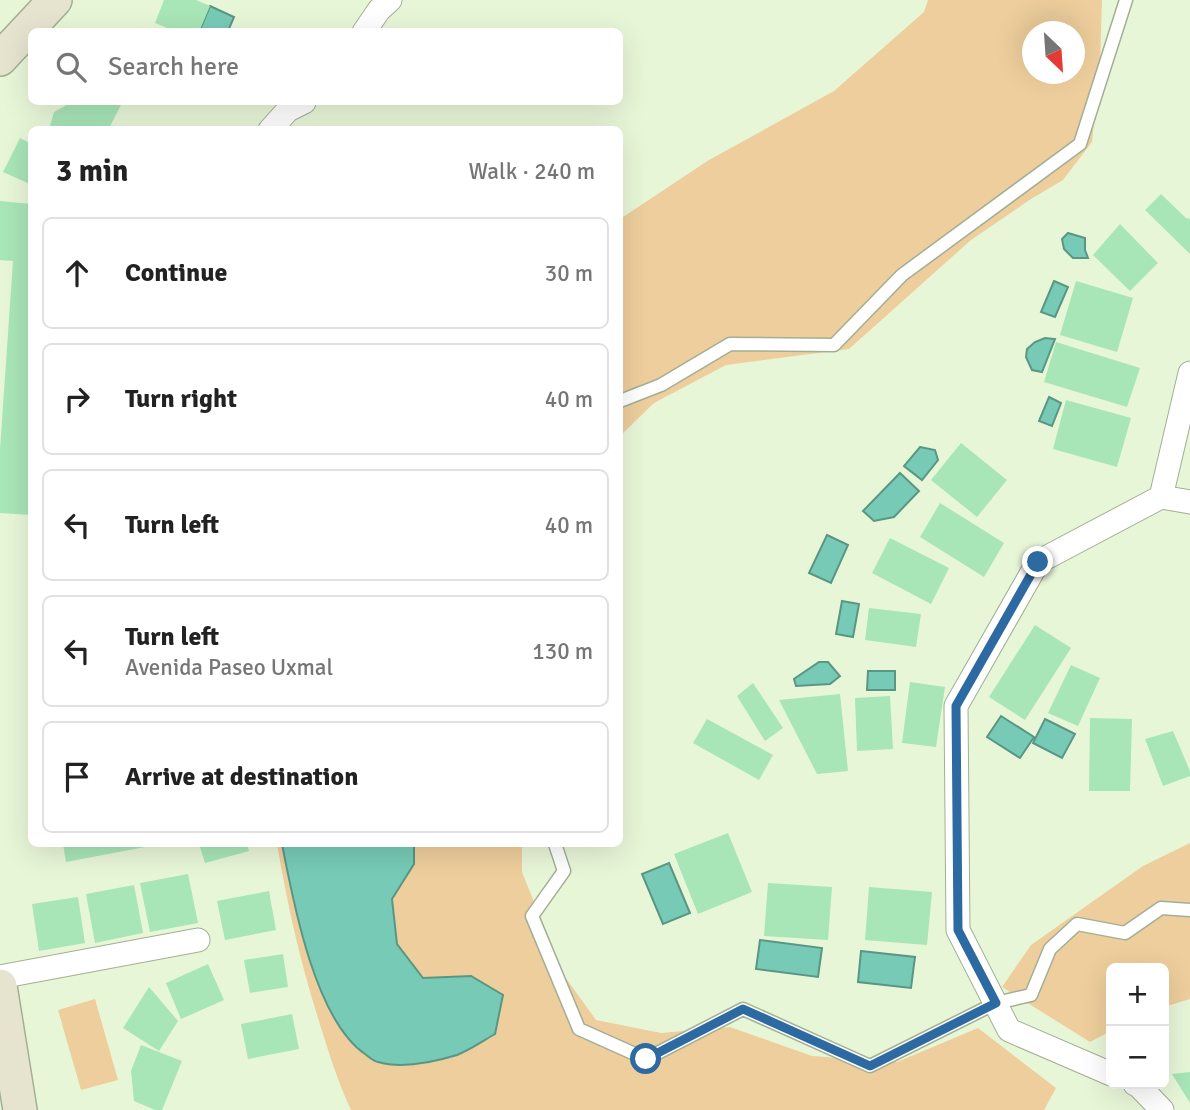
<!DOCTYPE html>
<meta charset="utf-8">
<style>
:root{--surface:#fff;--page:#f6f6f6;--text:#222;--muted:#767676;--line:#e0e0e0}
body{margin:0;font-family:Signika,sans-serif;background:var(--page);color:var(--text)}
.controls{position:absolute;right:21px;bottom:21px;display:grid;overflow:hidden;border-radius:10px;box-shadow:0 7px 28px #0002}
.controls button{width:63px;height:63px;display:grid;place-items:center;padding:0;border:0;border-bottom:2px solid var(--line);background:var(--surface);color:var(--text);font:35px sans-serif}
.compass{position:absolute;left:1022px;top:21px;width:63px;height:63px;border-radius:50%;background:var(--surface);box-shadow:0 7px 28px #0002;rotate:155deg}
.stop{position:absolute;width:21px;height:21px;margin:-16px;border:5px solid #2c6aa1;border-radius:50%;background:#fff}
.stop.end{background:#2c6aa1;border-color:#fff;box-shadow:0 2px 7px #0008}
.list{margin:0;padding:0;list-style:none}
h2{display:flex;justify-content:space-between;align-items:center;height:91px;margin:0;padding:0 28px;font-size:30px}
h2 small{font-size:23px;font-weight:400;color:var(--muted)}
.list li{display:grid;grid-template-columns:46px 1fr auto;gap:21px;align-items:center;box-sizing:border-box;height:112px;margin:0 14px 14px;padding:0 14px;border:2px solid var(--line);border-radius:10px}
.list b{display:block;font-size:26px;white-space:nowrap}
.list p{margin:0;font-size:23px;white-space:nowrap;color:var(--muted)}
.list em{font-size:23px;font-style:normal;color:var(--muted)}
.icon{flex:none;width:38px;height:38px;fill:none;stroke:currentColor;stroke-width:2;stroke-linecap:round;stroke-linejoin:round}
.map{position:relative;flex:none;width:1190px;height:1110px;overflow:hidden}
.search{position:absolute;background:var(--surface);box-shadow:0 7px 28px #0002;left:28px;top:28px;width:595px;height:77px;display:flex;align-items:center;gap:18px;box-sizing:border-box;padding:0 24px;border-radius:10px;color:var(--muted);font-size:26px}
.panel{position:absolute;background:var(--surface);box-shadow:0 7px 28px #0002;left:28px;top:126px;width:595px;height:721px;border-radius:10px}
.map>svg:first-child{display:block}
.green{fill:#eece9c;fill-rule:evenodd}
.water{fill:#77cbb6;stroke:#5a9684;stroke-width:2}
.building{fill:#a8e5b7}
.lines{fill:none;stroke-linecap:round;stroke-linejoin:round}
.service-casing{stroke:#a2af94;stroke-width:15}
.minor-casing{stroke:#a2af94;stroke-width:25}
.secondary-casing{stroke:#a2af94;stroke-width:36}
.service{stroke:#fff;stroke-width:12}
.minor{stroke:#fff;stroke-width:23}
.secondary{stroke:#e6e4cf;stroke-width:33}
.route{stroke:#2c6aa1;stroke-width:9}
</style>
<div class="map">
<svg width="1190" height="1110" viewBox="0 0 1190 1110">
<rect width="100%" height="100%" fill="#e8f6d8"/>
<path class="green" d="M928,0H1102L1100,65L1092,142L1063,180L1031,199L971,240L849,349L726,365L654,403L620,436V219L709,160L834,91L924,12ZM1032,32H1074V74H1032Z
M1190,843V999L1164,1007V968H1111V1031L1090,1042L1002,987L1031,945L1143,866Z
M277,844H522V872L563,974L596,1020L661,1033L730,1027L812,1056L897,1062L978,1028L1056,1088L1044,1110H351C337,1080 328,1050 318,1018C300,961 287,903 277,844Z
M95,999L118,1080L81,1090L58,1010Z"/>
<path class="water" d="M210,6L234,17L228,31L199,32Z
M1068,233L1085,238V250L1088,258H1073L1064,249L1062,239Z
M1054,281L1068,287L1055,317L1041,312Z
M1045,338L1055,339L1042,372L1032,370L1026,357L1027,349L1035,342Z
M1049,397L1061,403L1052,426L1039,421Z
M920,447L935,450L938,460L922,480L904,466Z
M900,473L919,491L894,517L874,521L863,511Z
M827,535L848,545L831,583L809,573Z
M842,601L859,604L853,637L836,634Z
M819,662H828L840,676L830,684L796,686L794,679Z
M868,671H895V690H867Z
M1001,716L1034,737L1020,758L987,737Z
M1045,719L1075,734L1062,758L1033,743Z
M282,844H414V864L392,899L397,944L423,978L471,976L503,995L495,1034C483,1041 470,1050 457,1055C434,1062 402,1069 378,1062C373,1061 369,1057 365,1054C315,1020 293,901 282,844Z
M669,863L690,913L663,924L642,874Z
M760,940L822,948L818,977L756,969Z
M861,951L915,957L911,988L858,982Z"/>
<path class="building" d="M164,0H196L210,6L199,32H177L155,23Z
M72,102H113L121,105L108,130H52L50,126L54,112Z
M20,138L32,144V185L3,172Z
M1161,194L1186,218L1190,219V254L1145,210Z
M0,201L32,204V515L0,513V449L13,261L0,260Z
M1120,224L1158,263L1130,291L1093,255Z
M1076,281L1133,298L1117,352L1060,335Z
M1056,342L1140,368L1127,407L1044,382Z
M1066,400L1131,418L1117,467L1053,449Z
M961,443L1007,480L977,517L931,480Z
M940,503L1004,543L984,577L920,537Z
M890,538L949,568L931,604L872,573Z
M869,608L921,614L916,647L865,640Z
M1035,625L1071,648L1025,720L989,697Z
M1071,665L1100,678L1078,726L1048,713Z
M910,682L945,687L936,747L902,743Z
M753,683L783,728L765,741L737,696Z
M840,694L848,771L817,774L779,700Z
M890,696L893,749L857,751L855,698Z
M1090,718L1132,719L1130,791H1089Z
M707,719L773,755L759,780L693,743Z
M1173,731L1190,771V776L1163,786L1145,739Z
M728,833L752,892L698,914L674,854Z
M63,844H144L145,847L66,862Z
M199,844H247L249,851L205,863Z
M188,874L198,923L150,932L140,883Z
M768,883L832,887L828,940L764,936Z
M134,885L143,933L95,943L86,894Z
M869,887L932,892L927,945L865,940Z
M269,891L276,930L225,940L217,901Z
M78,897L85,943L39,951L32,904Z
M283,954L288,987L250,993L244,960Z
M208,964L224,1000L181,1019L166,983Z
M149,987L178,1021L159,1051L123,1028Z
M292,1014L299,1049L248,1059L241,1024Z
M141,1045L182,1061L162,1110H155L134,1101L131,1071Z
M1190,1072V1103L1172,1074Z"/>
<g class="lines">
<g class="service-casing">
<path id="service" d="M620,401L661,385L730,344L834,345L902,275L1080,144L1126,0
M555,844L564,871L532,916L579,1029L646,1059L743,1009L870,1066L996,1003L1031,995L1050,949L1077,924L1125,933L1161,908L1190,910"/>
</g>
<g class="minor-casing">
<path id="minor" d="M364,32L379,10L390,0
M270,130L288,110L304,102
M1161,497L1190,373
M0,977L198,940
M1111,1074L1009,1030L958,930L956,706L1038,562L1161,497L1190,502
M1135,1084L1138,1085L1162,1110"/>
</g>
<g class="secondary-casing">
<path id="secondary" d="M0,59L55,0
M0,986L20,1110"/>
</g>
<use href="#service" class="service"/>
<use href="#minor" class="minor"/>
<use href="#secondary" class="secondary"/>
</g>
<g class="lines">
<path class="route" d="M646,1059L743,1009L870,1066L996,1003L958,930L956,706L1038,562"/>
</g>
</svg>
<div class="controls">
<button>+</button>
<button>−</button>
</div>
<svg class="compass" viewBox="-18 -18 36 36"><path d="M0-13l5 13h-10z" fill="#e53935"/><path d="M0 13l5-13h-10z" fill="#767676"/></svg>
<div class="stop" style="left:646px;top:1059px"></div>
<div class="stop end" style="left:1038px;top:562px"></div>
<div class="search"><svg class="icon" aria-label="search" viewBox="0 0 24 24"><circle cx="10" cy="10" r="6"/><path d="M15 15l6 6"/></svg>Search here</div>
<section class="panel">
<h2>3 min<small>Walk · 240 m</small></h2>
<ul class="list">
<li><svg class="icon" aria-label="ahead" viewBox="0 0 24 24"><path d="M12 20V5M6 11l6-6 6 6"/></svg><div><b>Continue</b></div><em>30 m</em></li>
<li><svg class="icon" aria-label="right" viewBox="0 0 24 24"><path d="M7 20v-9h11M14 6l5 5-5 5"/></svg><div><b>Turn right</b></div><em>40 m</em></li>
<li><svg class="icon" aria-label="left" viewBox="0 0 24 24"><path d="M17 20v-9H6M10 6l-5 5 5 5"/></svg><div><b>Turn left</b></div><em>40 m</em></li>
<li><svg class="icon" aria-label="left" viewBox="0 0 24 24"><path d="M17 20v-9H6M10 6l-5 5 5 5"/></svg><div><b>Turn left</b><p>Avenida Paseo Uxmal</p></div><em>130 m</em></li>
<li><svg class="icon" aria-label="arrive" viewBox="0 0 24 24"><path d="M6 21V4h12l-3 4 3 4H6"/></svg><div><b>Arrive at destination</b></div></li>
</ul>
</section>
</div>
